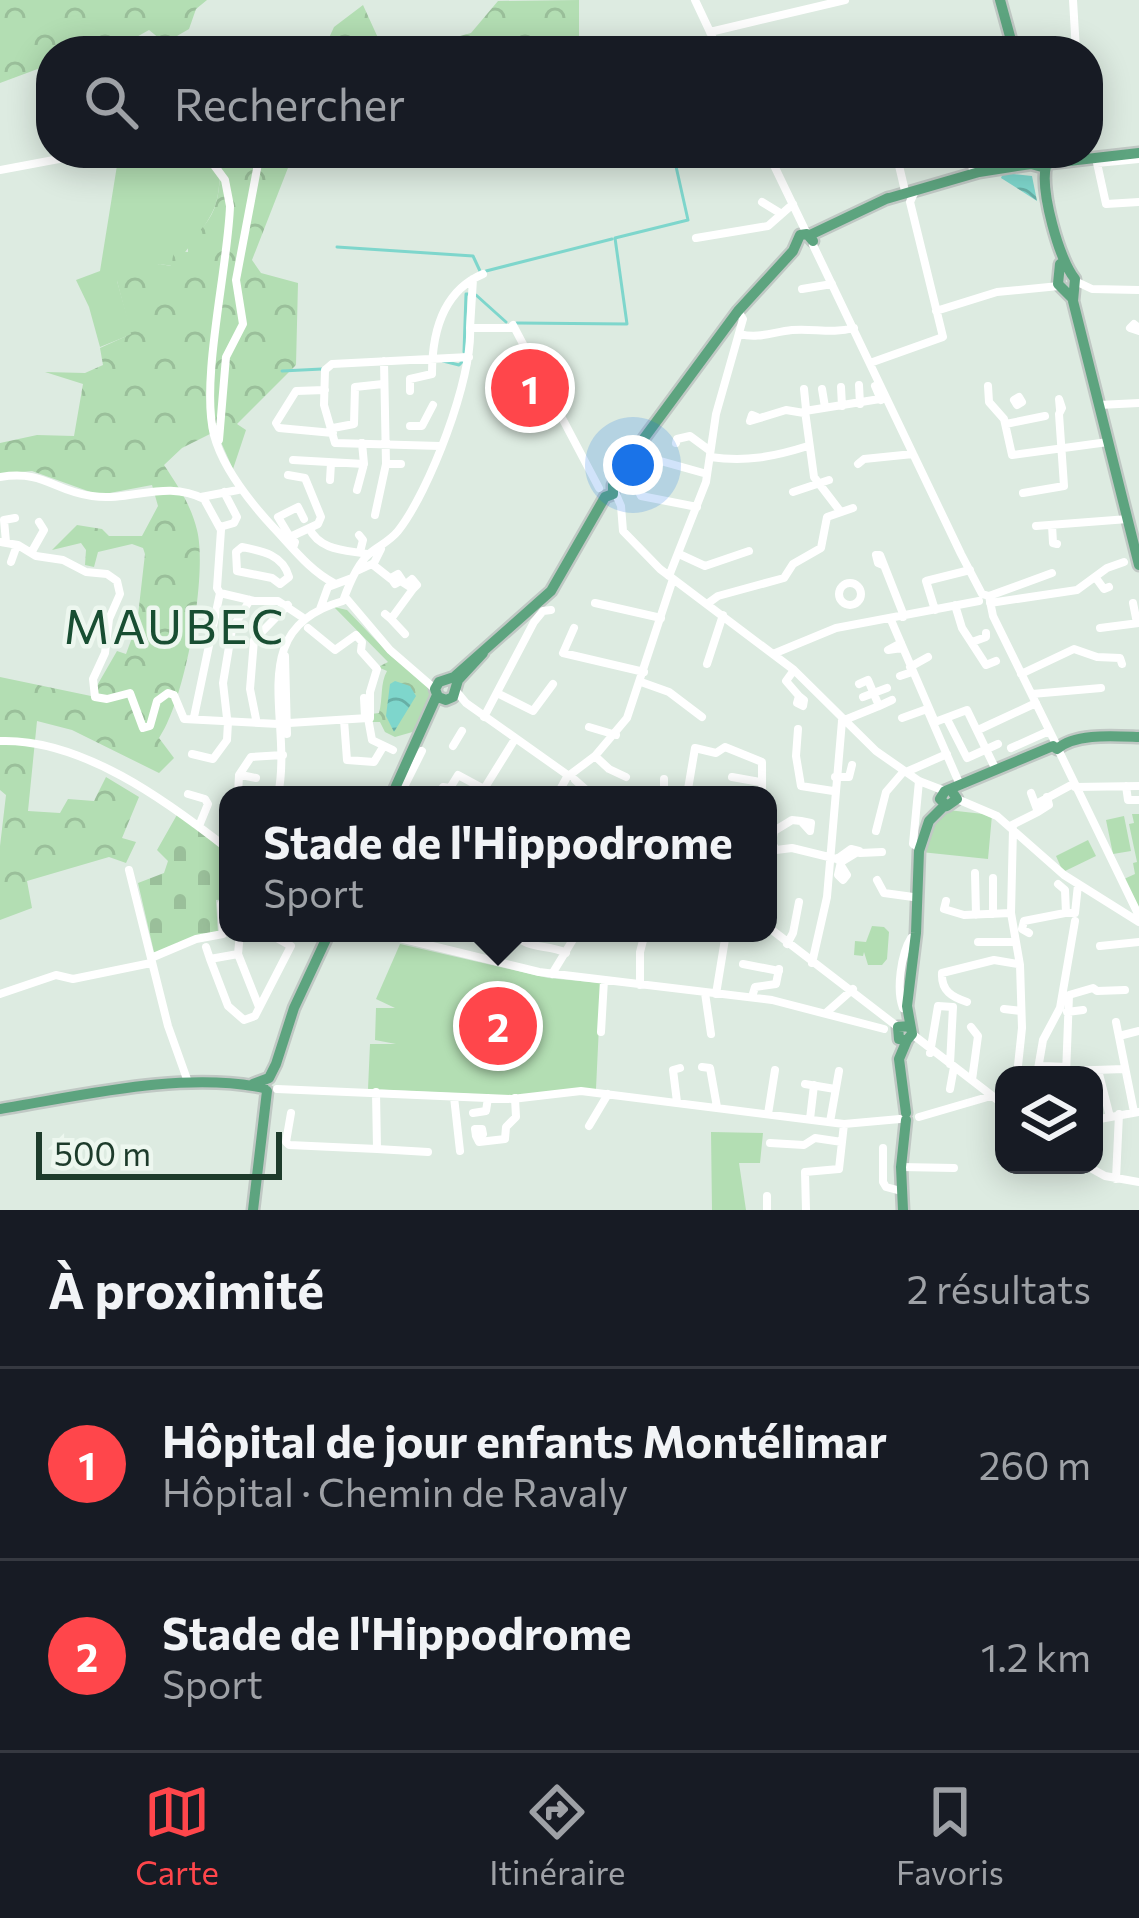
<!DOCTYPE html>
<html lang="fr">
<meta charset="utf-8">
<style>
:root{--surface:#171b24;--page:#242831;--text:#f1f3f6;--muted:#9ea1a6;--line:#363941;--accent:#ff464b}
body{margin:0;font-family:Commissioner,sans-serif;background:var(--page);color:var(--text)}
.controls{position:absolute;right:36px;bottom:36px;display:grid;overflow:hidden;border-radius:24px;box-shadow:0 6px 30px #0003}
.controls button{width:108px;height:108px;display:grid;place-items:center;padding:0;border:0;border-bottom:3px solid var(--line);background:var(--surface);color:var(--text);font:60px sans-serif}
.scale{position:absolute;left:36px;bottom:30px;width:246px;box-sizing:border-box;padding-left:12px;border:6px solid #1d3b2b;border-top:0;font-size:33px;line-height:42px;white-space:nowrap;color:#1d3b2b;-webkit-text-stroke:9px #edf7ef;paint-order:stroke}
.you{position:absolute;left:633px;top:465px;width:42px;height:42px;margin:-30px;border:9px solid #fff;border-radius:50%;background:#1a73e8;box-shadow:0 0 0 18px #1a73e833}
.badge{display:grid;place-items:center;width:78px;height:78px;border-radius:50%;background:var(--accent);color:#fff;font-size:39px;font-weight:700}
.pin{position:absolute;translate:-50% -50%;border:6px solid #fff;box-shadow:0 3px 12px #0006}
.popup{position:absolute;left:219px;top:786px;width:558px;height:156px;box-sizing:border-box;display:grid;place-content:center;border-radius:24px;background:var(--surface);filter:drop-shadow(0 3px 9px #0005);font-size:39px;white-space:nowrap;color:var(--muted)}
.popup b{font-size:45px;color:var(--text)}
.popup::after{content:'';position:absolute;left:50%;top:100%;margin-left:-24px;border:24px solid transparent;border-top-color:var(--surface)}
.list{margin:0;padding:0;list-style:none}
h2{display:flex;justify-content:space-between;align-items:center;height:156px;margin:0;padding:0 48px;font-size:51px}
h2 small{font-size:39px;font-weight:400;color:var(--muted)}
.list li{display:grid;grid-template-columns:78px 1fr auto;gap:36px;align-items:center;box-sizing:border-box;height:192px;padding:0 48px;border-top:3px solid var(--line)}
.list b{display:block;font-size:45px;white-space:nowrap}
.list p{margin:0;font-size:39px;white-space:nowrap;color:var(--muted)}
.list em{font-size:39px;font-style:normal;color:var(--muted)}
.icon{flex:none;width:66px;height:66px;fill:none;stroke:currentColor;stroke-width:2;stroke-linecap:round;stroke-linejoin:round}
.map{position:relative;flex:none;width:1139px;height:1210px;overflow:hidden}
.search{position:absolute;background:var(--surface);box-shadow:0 6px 30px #0003;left:36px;right:36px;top:36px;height:132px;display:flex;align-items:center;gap:30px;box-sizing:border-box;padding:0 42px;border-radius:48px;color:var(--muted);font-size:45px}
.sheet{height:540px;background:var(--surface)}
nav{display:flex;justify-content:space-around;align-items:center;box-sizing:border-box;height:168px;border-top:3px solid var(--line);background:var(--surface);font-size:33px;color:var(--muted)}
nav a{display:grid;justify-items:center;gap:6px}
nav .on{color:var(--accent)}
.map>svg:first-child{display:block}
.grass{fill:#b3deb3}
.forest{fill:url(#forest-crowns)}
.cemetery{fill:url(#cemetery-stones)}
.water{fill:url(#water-waves)}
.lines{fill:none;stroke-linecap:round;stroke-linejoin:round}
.stream{stroke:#7ed6cc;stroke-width:3}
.major-casing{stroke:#c0c8c4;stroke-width:15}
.minor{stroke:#fff;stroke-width:8}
.major{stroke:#5da47f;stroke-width:10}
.labels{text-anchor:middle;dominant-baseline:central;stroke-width:9;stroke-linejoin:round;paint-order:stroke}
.quarter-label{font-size:48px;letter-spacing:3px;fill:#184e32;stroke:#edf7ef}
</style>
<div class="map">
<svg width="1139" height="1210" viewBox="0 0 1139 1210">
<defs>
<pattern id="forest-crowns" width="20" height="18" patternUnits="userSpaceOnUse" patternTransform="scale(3)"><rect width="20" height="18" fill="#b3deb3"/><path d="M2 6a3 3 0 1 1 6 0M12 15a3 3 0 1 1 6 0" fill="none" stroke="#9abf9a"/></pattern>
<pattern id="cemetery-stones" width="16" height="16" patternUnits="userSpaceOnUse" patternTransform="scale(3)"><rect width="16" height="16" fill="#b3deb3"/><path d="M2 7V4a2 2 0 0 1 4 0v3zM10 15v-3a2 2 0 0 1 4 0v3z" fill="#9abf9a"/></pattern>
<pattern id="water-waves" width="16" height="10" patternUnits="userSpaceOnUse" patternTransform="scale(3)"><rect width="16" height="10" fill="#7ed6cc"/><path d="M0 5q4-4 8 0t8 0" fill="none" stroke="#67afa6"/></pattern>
</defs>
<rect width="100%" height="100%" fill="#ddebe1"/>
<path class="grass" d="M119,153H225C218,171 221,186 216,203C212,219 184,256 172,266L160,264L117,281L132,334L100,347L89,307L76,280L100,271Z
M948,810L992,815L988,859L921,852L936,817Z
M1132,814H1139V909L1124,879L1135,874L1133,863L1137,862L1129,824L1134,823Z
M1124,816L1131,851L1113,854L1106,820Z
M1088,840L1096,856L1063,872L1056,856Z
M872,926L884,927L889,932L887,959L882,965H868L864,952L863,956L854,955L855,941L866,942Z
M400,944L548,978L601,983L596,1089L513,1096L368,1089L370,1044H396L375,1040L376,1008H395L376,999Z
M711,1132L763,1133L760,1163H739L746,1210H712Z"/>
<path class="forest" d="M0,0H207L196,9L189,29L165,43L149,30L133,39L134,51H51V64L0,83Z
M579,0V42L534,51H479L474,40L445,51H433L434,43L471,33L498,1Z
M363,5L384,51H323L334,27Z
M225,153H320L293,155L252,260L261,273L298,283L296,365L237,424L246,430L233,469L216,431L182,448L164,465C178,486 191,505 197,530C208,574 185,701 159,738L174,758L159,773L72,730L37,721L28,811L60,813L68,799L94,801L106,777L139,797L122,838L136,842L126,863L109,857L27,881L32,908L0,920V846L6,795L0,790V677L91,696L117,651L126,654L137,624L145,554L143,548L132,544L98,552L94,567L85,565L86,550L81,543L52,550L77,525L102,529L109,536H142L158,506L152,485L99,495L32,471L0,474V443L37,435L74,436L83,384L45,372L85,373L103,365L100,348L131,334L117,281L119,273L160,264L171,266L174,251L188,252V244C199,231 212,220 216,203C221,187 218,172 225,153Z
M334,607L347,610L391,656L432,689L433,697L416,731L395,737L385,732L380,722H372L371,714L379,713C383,699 380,683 387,671L378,667L388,662Z"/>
<path class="cemetery" d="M178,813L228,852V899L216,900L218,934L158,954L154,952L138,883L164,873L168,861L157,850Z"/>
<path class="water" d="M1003,173L1032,176L1037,201L1001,178Z
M395,681L410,686L416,696L394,732L386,716L390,684Z"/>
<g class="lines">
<path class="stream" d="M337,247L473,256L480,271
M486,271L612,239
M476,295L506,322
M517,323L627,324L615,238L688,220L673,153
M464,352L466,294H470
M443,361L459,365L464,360
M282,371L322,369"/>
<g class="major-casing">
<path id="major" d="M1000,0L1014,51
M1027,153L1031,164L1042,167L1051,163L1055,153
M1051,163L1139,153
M1046,166C1040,190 1059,260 1075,279L1073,301L1139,565
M886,199L979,172L1031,164
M810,235L888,198
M1060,264L1058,284L1072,298
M642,441L738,311L793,251L800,235L807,234L813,241
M483,653L458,680L453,697L446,700L438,697L435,689L439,682L454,677L551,591L605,497L613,494V485L644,440
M951,790L957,799L947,806L940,799L945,791L1053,746L1057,749C1075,733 1113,736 1139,737
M392,795L437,695
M909,1026L898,1027L899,1039L907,1040L912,1034L907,1006L916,933L919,851L929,821L945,805
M253,1084L269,1078L276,1064L294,1008L329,933
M0,1109C81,1096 182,1071 264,1088
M906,1113L899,1059L907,1040
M253,1210L267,1091
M903,1210L901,1167L906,1120"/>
</g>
<path class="minor" d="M695,0L719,51
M1073,0L1076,51
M710,32L845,0
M205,153L225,180L230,206C228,268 200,380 214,435C223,469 250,502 273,527C292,547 310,571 334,583
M768,153L807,234
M896,153L905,191
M969,153L974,174
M1139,159L1097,163L1106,204L1139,202
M0,170L91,153
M762,202L780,213
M696,238L768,226L793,204
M813,245L961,554L982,594L989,596L993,616L1056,744
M1075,281L1092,289L1139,290
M802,289L832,284
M936,311L997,292L1059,286
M513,325L599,488
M470,328L473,279
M1139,328L1134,324L1130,328L1139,331
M740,334C758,339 773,332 792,330C813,328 832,334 854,328
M870,363L943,337L910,202L915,191
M859,385L860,404
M875,386L881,400
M988,386L989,402L1004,419L1012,455L1108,442
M841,387L842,406
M804,389L806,409
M822,389L825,407
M325,390L296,391L276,423L279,428L333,433
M410,391V379L432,374C432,333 443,291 483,274
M1019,397L1022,402L1017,405L1014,400Z
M1099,405L1139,403
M757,417L752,415L750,421L786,410L804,413
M1006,424L1045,416
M410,426H422L433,405
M333,428L354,424L355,387L383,384
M219,440L226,357L243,324L236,280L260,153
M676,443L677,439L690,436L709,450
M440,446L335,443L324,405L325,370L332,364L469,357
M710,457C746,462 773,457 808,446
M293,460L364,464
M386,464H401
M858,464L864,459L913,454
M288,475L305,478L321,517L318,524L290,537L295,542L293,548
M0,477C45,470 53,491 92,496C131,502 166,479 204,499L221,530L217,588L220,593L194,717
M330,480L331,463
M357,490L364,464L362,443
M615,492L621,506L623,531L660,569L794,670L876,751L919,781L945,791
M793,492L829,480
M1023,493L1064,486L1059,414L1062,408L1059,399L1060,410
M201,497L238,490
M697,507L641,496L637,488L657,460L707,474
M840,511L814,477L805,411L886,398
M375,515L386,464L384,361
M1052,525L1053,543L1057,544
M1036,526L1128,519
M220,527L234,523L237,517L224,492
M309,528C320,551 346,550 367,554
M359,535L363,540L360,552
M290,537L278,517L298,507L304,519
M0,542L18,545L36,556L63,560L86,572L107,574L117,581L120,594L109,619L105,653L93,679L95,697L107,699L130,693L143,728L150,726L157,701L168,693L174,695L184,719L278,724
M6,542L4,520L15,518
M242,547C263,551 283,555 289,577L280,584L272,578L237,571L236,552Z
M31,553L44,530L39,522
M679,554L705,566L749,551
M11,562L17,545
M372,564L391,579
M883,565L878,563L876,555H880L902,611L903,617
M359,570L374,563L381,549
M398,574L402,580L395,584L391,578Z
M669,576L706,482L716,414L743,319L738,311
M1096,578L1104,589L1109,587
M402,582L413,589L417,585L412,579L407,583
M839 594a11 11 0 1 1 22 0a11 11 0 1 1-22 0Z
M220,593L254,601H278L302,617
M989,596L1052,573
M346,598L390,650L435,689
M595,603L661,618
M990,603L1077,590L1107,568L1124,562
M1133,603L1137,623
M707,604L718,596L784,578L793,564L821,548L827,517L853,508
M955,605L962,628L986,665L996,661
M320,609L328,587L352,578
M935,610L926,581L970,570
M385,614L391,619L413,589
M391,619L405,634
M891,620L935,722L967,710L996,770
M308,628L335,650L356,635L362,642L361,651L377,669L370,692V718
M574,628L563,653L644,672
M1100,628L1139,623
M972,642L986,637V633
M901,643L888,650L902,648
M773,654L836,628L979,601
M285,656L287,734
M707,664L723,615
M910,667L928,657
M794,670L786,681L799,696L797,703L803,706L804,700L799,696
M1021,674L1074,649L1097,657L1120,658L1122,664
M900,676L912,672
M641,682L669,692L702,717
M456,691L466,703L569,776
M497,693L533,711L553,684
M1032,694L1101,688
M863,697L887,688
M364,698L365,717
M879,706L892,700
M484,717L534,622L543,611L551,610
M227,718L223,683L232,629L250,600
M902,718L927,709L960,785
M256,719L250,689L254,640L288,605
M947,719L967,758L998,744
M344,720L347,760L374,762L383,747
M842,721L879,706L868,680L859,684
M289,723L368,718L372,740L393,750
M589,727L616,735
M798,729L796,756L801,786L833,791
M978,730L1036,703
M0,741C81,738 167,801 228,849
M453,746L462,731
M1011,748L1049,731
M1058,749L1139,916
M192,754L213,759L227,740L228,722
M595,756L609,769L626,777
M906,772L947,754
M241,775L256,778
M732,777L760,782
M835,777H849L852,765
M575,780L592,795
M1126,786L1128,800H1139
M1075,787L1139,786
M1031,793L1038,812L1049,805L1047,797
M188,794L205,799L208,804L199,826
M238,795L239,775L251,757L283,755
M278,795C294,719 242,629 343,601C348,587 357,564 369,554C378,546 389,542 398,531C429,492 473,378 470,328H514
M400,795L422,751
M438,795L443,787L450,788L458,775L484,789L515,739
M557,795L567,777L595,756L627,718L673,579
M664,795V779
M687,795L695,748L716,753L725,747L762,762V795
M957,799L997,816L1064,875L1139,922
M1036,804L1073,784
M801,821L811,823L810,831L801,821L792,820L774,831L772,843L776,850L792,848L837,859L841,862L838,875L843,880L847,875L842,867
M224,823H228
M1010,826L1038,812
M1013,829L1011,913L1020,965L1022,1028L1017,1075
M876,831L886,792L904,771
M916,846L913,844L919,781
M860,853L882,852
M837,859L851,849L859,851L841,862
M129,870L168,1026L188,1082
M975,873L976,915
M877,880L884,893L913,897
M1058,884L1065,890L1066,913H1075L1078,885
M946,901L944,909L964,915L1011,913
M768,906L771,893
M993,914V878
M768,927L898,1027
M240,933L238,954L259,1007
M379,933L539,972L772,1000L884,1029
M523,933V941C537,949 550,945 566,953
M1029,933L1022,929L1024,921L1065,913
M978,942H1014
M787,944L793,933L799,902
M1100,946L1139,942
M206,947L210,959
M238,954L210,959L228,1006L244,1020L255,1016L291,946L268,933
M151,958L196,939L223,934L221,904L228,900
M812,963L827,897L842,721
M743,964L779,971
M552,974L577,933
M640,985V952L645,933
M705,993L711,1034
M0,994L56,975L73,979L151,963
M716,994L726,933
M752,997L755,987L776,984L779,969
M967,1002C952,997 941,991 942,973L994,960L1018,964
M903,1008C896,990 901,954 911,938
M1004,1009L1021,1011
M827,1012L853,989
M1067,1012L1083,1010
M1116,1022L1134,1112
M971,1027L978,1036L972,1080
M601,1032L604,980
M912,1034L1004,1105
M1119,1036L1139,1031
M930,1053L938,1006L953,1007L950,1064
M1043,1066L1066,1067
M702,1067L710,1068L717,1107
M1038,1069L1043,1040L1060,1008L1075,921
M1098,1070L1110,1117
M1066,1071L1124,1069
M1066,1075L1069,995L1093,988L1097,991L1125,990
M805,1084L835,1089
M277,1089L512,1099L581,1091L844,1124L900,1119
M950,1089L954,1067
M376,1092L377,1149L428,1152
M454,1097L460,1151
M677,1102L673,1070L680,1068
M291,1113L286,1142L289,1145L377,1149
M473,1113L486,1111L488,1098
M768,1114L775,1070
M919,1117L991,1096
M810,1119L814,1085
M1094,1120L1139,1112
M830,1122L839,1071
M589,1126L608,1094
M475,1129H482L483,1134L476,1136Z
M476,1136L479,1142L505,1139L506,1127L516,1117L515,1098
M770,1143L804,1145L815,1138L842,1142
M883,1148V1182L886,1187L901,1191
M1085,1165L1105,1176L1139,1182
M901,1167L954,1168
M1116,1179L1119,1114
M767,1196V1210
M806,1210L805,1172L839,1169L844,1124"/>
<use href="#major" class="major"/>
</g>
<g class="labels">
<g class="quarter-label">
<text x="175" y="624">MAUBEC</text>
</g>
</g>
</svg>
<div class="controls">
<button><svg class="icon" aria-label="layers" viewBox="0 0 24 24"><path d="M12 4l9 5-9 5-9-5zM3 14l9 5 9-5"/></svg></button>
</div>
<div class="scale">500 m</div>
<div class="you"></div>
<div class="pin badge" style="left:530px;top:388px">1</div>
<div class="pin badge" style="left:498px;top:1026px">2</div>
<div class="popup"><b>Stade de l'Hippodrome</b>Sport</div>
<div class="search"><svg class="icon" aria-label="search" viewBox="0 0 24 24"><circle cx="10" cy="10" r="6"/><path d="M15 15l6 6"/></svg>Rechercher</div>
</div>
<section class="sheet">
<h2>À proximité<small>2 résultats</small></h2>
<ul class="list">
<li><span class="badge">1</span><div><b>Hôpital de jour enfants Montélimar</b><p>Hôpital · Chemin de Ravaly</p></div><em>260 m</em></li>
<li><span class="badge">2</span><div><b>Stade de l'Hippodrome</b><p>Sport</p></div><em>1.2 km</em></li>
</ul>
</section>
<nav>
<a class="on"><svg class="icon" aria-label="map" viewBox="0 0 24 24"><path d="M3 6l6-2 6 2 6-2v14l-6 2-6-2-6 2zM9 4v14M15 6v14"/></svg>Carte</a>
<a><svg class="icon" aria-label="directions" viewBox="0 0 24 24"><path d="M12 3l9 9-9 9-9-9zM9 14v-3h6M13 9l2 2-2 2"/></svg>Itinéraire</a>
<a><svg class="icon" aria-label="saved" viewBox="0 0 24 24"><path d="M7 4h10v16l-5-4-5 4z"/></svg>Favoris</a>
</nav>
